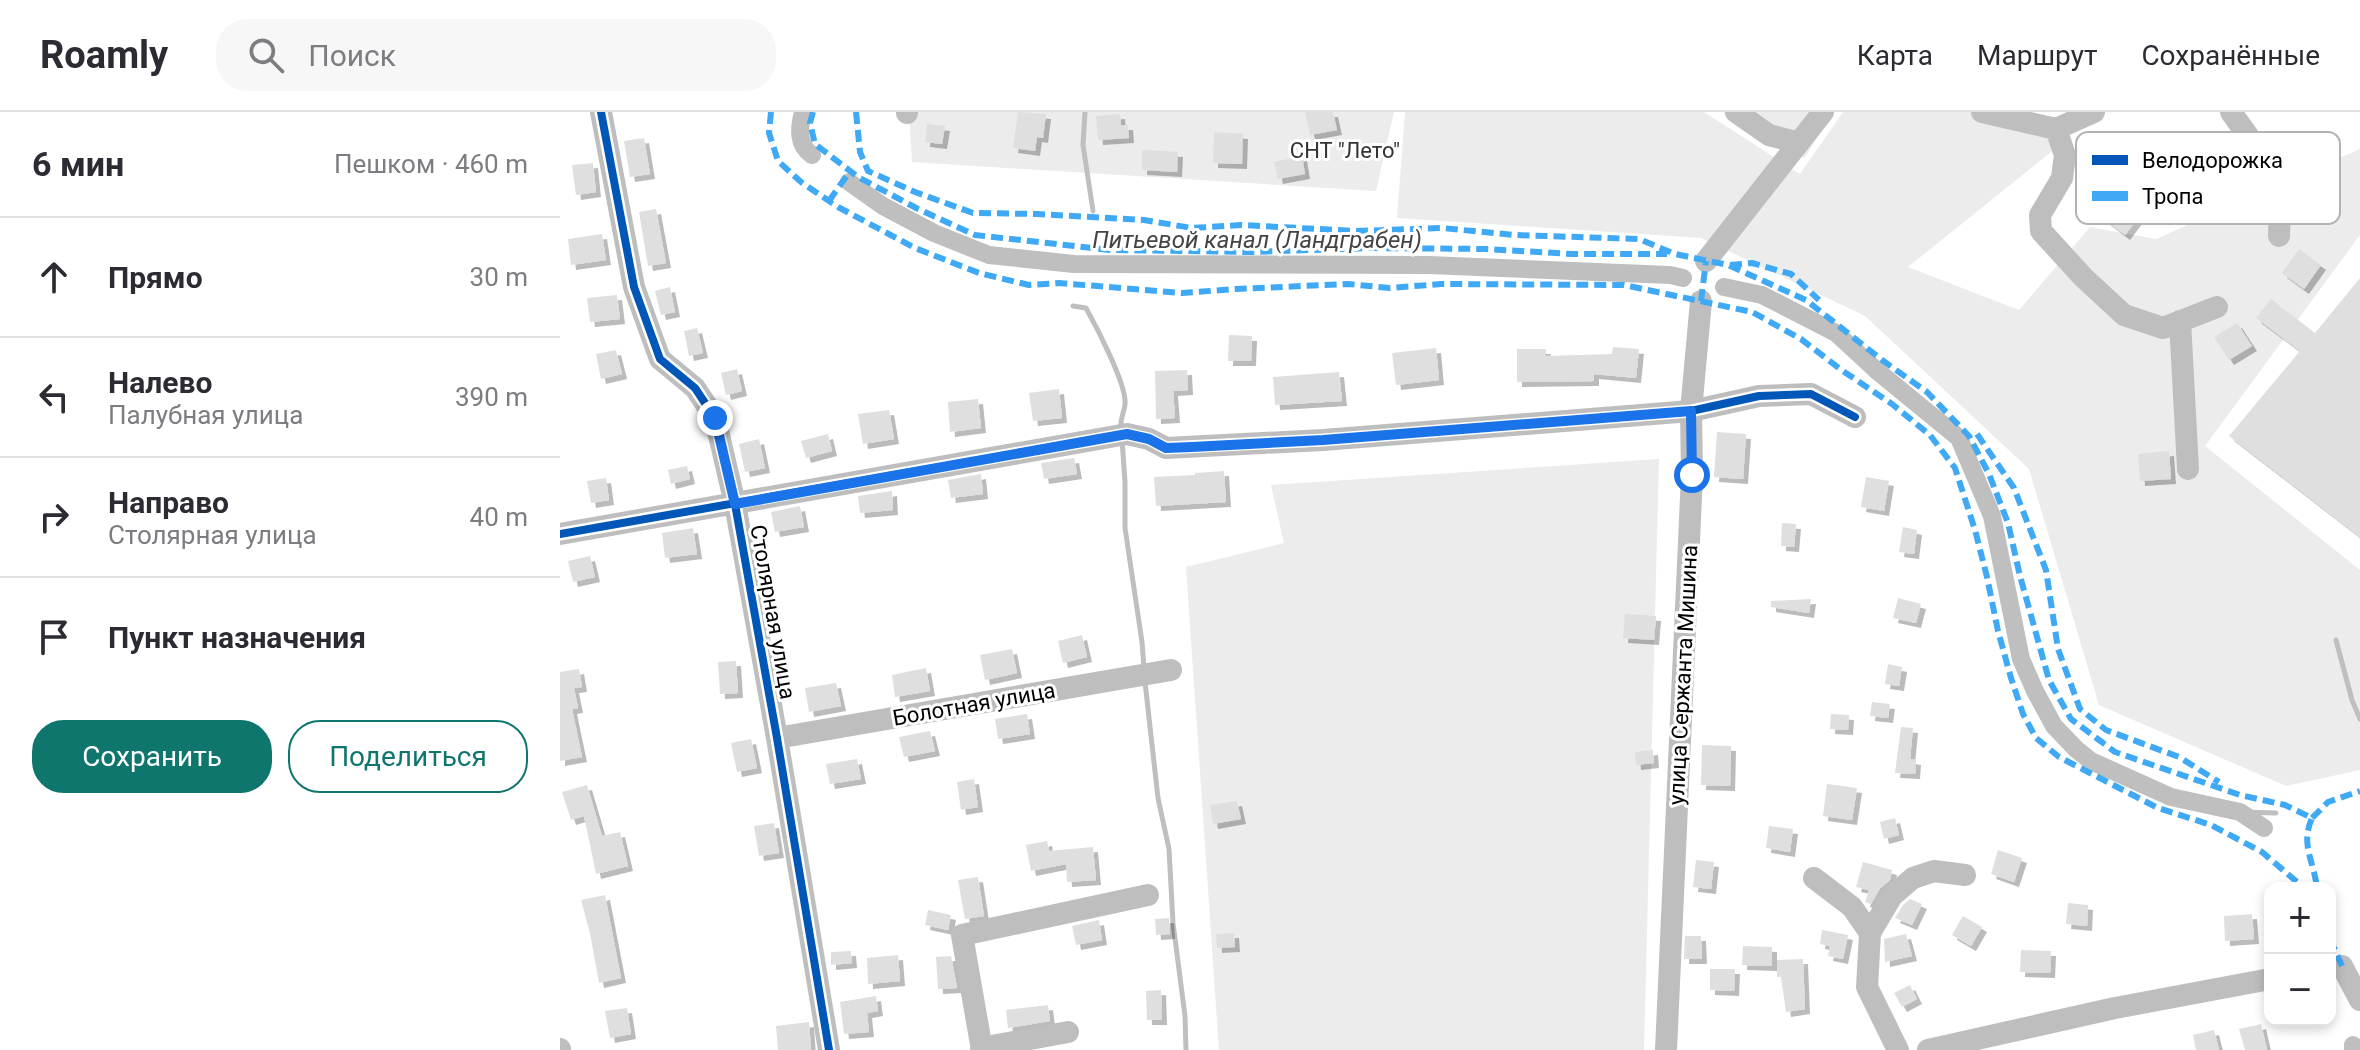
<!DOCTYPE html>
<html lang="ru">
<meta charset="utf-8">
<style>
:root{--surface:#fff;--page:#f7f7f7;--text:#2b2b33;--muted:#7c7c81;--line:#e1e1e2;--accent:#0f766e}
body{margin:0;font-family:Roboto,sans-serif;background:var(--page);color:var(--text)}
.controls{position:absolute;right:24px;bottom:24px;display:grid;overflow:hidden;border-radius:16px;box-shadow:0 4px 12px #0003}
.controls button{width:72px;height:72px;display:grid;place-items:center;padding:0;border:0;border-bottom:2px solid var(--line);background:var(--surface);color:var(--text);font:40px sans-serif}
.stop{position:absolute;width:24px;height:24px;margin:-18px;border:6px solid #1a73e8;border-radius:50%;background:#fff}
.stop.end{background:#1a73e8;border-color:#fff;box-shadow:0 2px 8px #0008}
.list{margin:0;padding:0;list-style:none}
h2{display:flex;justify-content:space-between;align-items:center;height:104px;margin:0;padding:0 32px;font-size:34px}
h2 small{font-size:26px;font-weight:400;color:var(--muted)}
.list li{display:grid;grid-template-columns:52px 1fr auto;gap:24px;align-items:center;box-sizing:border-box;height:120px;padding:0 32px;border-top:2px solid var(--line)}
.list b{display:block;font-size:30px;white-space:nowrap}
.list p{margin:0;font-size:26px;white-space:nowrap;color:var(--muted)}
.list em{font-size:26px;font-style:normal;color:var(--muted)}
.actions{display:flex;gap:16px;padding:24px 32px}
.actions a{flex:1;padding:18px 0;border:2px solid var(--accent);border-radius:32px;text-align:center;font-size:28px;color:var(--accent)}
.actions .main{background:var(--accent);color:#fff}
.icon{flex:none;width:44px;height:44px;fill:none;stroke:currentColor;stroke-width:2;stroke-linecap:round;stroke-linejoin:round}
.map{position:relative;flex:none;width:1800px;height:938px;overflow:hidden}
header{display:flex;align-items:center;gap:48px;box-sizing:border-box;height:112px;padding:0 40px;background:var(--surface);border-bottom:2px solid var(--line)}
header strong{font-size:38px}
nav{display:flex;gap:44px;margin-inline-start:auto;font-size:28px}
.search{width:560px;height:72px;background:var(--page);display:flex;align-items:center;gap:20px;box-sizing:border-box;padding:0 28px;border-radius:32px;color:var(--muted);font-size:30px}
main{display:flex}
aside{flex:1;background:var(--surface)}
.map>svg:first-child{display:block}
.green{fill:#ececec}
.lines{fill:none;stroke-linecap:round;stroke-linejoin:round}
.stream{stroke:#bfbfbf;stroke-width:5}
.canal{stroke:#bfbfbf;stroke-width:18}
.building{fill:#dfdfdf;filter:url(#shadow)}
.minor{stroke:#bebebe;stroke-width:22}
.quiet{stroke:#3fa9f5;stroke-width:6;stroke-dasharray:12 6;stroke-linecap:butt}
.cycleway-casing{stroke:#fff;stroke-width:13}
.cycleway{stroke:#0057b8;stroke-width:8}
.route{stroke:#1a73e8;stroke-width:10}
.labels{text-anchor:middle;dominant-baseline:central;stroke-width:6;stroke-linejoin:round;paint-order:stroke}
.park-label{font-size:22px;fill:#333;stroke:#fff}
.street-label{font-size:22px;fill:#000;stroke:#fff}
.water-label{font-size:24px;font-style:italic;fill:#444;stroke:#fff}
.key{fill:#fff;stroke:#b2b2b2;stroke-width:2}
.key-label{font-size:22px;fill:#000}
</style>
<header>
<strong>Roamly</strong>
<div class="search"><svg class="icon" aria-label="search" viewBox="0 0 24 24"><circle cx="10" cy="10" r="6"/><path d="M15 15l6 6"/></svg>Поиск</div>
<nav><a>Карта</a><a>Маршрут</a><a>Сохранённые</a></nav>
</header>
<main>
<aside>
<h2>6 мин<small>Пешком · 460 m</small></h2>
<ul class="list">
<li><svg class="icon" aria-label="ahead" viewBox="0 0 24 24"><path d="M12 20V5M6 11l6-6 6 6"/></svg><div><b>Прямо</b></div><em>30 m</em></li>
<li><svg class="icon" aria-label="left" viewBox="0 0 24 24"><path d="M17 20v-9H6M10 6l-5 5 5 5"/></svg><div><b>Налево</b><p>Палубная улица</p></div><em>390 m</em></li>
<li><svg class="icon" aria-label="right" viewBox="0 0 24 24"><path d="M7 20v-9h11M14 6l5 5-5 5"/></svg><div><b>Направо</b><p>Столярная улица</p></div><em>40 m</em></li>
<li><svg class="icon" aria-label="arrive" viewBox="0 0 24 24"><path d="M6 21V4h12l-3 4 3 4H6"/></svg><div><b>Пункт назначения</b></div></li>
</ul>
<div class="actions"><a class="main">Сохранить</a><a>Поделиться</a></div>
</aside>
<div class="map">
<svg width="1800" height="938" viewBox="0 0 1800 938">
<defs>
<filter id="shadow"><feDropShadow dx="5" dy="5" stdDeviation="0" flood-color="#0004"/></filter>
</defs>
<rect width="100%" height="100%" fill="#fff"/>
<path class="green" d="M349,0H834L816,79L352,50Z
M845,0H1144L1240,62L1283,0H1468L1496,36L1348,155L1459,198L1530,115L1596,127L1800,37V123L1645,334L1800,458V658L1726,674L1539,593L1469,357L1305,204L1141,126L837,106Z
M1163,0H1272L1245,46Z
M1099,347L1084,938H659L626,455L724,431L711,373Z"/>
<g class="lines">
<path class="stream" d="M525,0L523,33L533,99
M513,194L526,196C536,214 567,273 565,292C564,303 560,304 561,317
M562,327L565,370V416L582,530L584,556
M1776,528L1792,588L1800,607
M585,570L598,686L609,737L613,811L625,904L626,938
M1680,700L1716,701"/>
<path class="canal" d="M243,0C239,16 237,33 252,43
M289,70L323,94L374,121L429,143L514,152L869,153L1110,163L1123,166
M1164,175L1202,183L1276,221L1316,258L1399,326L1432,404L1461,547L1475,579L1494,614L1516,637L1531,649L1611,685L1680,700L1704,716
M1793,938V933"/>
</g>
<path class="building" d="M458,0L486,2L483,26L477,25L475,39L453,36Z
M745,0H773L777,18L750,23Z
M560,2L561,13H568L569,26L538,28L536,4Z
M367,12L385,14L382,32L365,30Z
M654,20L683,22L682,52L653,51Z
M84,26L90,62L70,65L64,29Z
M582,38L618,40L617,60L582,58Z
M742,44L745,62L718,67L714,50Z
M1594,45L1613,60L1565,123L1545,108Z
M33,51L36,80L16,83L12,53Z
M96,97L106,151L88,154L79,100Z
M42,122L46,148L11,153L8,127Z
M1739,137L1761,153L1744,177L1722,161Z
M1800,166V425L1669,324L1740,239L1696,206L1711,187L1755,221Z
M110,175L115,200L101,203L95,179Z
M57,183L60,207L30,210L27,186Z
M1677,211L1692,234L1669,248L1654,225Z
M137,216L143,241L129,244L124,219Z
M669,223L692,224L691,249H668Z
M1053,235L1079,237L1076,266L1034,262V269L957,270V237H986V244L1052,242Z
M876,236L879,268L836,273L832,241Z
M56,238L62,262L41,267L36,242Z
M177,257L182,279L166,283L161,261Z
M627,258L628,278L613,279L615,306L596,307L595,259Z
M779,260L782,289L715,293L713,265Z
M499,277L502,306L473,309L469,281Z
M418,287L421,316L390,320L388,290Z
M329,298L334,327L303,332L298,302Z
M1157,320L1186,322L1183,367L1154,365Z
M268,322L272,339L246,346L241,329Z
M199,327L205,356L185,360L179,332Z
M1609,339L1611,367L1580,369L1578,342Z
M514,346L517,362L484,367L481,351Z
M127,354L130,367L111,372L108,358Z
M664,359L666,390L596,394L594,365L635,363V361Z
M421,362L423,382L391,386L388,368Z
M1306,365L1329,369L1324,399L1301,395Z
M46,366L49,388L31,391L27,369Z
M332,379L333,398L300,401L298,384Z
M240,394L244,415L215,420L211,400Z
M1222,411L1236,412L1234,435L1221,434Z
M1343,415L1357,418L1354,442L1339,440Z
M133,416L137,442L105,446L102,421Z
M30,444L35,465L13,470L8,449Z
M1338,486L1361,492L1356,511L1333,506Z
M1251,487L1249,501L1211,495V489Z
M1065,502L1096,504L1094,528L1063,526Z
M522,523L527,545L503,551L498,529Z
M452,537L457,561L425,568L420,543Z
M176,549L178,581L160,582L158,550Z
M1328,552L1342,555L1339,574L1325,572Z
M366,556L370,579L335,585L332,563Z
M19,557L22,575L14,576L18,596L12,597L22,645L0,649V560Z
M276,571L281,594L249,600L245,576Z
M1312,590L1330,592L1328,606L1310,604Z
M467,602L470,622L438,627L435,607Z
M1271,602L1289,603L1288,618L1270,617Z
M1341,615L1353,616L1350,647L1356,648L1355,662L1335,661Z
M370,619L375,639L344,645L339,625Z
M191,627L197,656L177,660L171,631Z
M1142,633L1171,634L1170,674L1141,673Z
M1093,638L1094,651L1076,653L1075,640Z
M297,647L301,667L270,672L266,652Z
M414,667L418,695L401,698L397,670Z
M1267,672L1297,676L1292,708L1263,704Z
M27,673L42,724L60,720L68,754L36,762L24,704L11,708L2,680Z
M677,689L681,707L653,712L650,693Z
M1335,706L1339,723L1324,727L1320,710Z
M214,711L219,741L199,744L194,714Z
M1209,714L1233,717L1230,740L1206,736Z
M487,729L489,739L533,735L536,768L507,770L506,752L471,759L466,733Z
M1438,738L1462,746L1454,770L1431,762Z
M1136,748L1154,750L1151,777L1133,775Z
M1303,750L1332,758L1330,768L1320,776L1311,792L1305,790L1309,778L1296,775Z
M418,765L424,804L405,807L398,768Z
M45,783L61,866L39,871L30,821L21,788Z
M1350,787L1362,792L1352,813L1335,806L1343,793Z
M1508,791L1528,793L1527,814L1506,812Z
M368,798L391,803L388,818L365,813Z
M1692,802L1694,827L1665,829L1664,804Z
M1403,804L1422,815L1411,834L1392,823Z
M609,806L610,822L596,823L595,807Z
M539,808L542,828L516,833L512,814Z
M1262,818L1288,823L1283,847L1268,844L1270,834L1260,832Z
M674,821L675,835L657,836L656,822Z
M1346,822L1352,844L1325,850L1324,827Z
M1125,824H1141L1142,847H1124Z
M1183,834L1212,835V854L1182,853Z
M1461,838L1491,839L1490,861L1460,860Z
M291,839L292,851L271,853V840Z
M338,843L340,869L308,872L307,846Z
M391,844L397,876L378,877L376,845Z
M1243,847L1245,897L1226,900L1221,865H1217V848Z
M1150,857H1175L1174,879L1150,878Z
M1350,873L1357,887L1342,895L1334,881Z
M601,878L602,908H587L586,879Z
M316,884L318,899L307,901L309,920L284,922L280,890Z
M488,893L490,909L448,916L446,898Z
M67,896L71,922L50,926L45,899Z
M249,910L251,938H218L216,914Z
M1701,912L1707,938H1685L1679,917Z
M1654,918L1659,938H1636L1633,923Z"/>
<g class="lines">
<path class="minor" d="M41,0L74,175L100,247L135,276L155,306L175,392L217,626L269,938
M1176,0L1209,23L1239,31
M1422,0L1496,17L1534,0
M1671,0L1691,28L1720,86L1719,124
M347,1V0
M1496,17L1505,43L1502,66L1480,103L1481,119L1523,165L1564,203L1603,216L1657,195
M1146,149L1263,0
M1620,209L1628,357
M0,422L567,322L589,327L606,336L763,328L1131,299L1199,284L1251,282L1295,305
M217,626L611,558
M1254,766L1292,795L1310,821
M1782,854L1800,888
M421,936L508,920
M0,937V938
M422,938L402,823L588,783
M1106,938L1132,363L1131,299L1141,189
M1338,938L1307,875L1310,821L1332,784L1353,766L1374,759L1405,763
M1368,938L1555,896L1710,867"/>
<path class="quiet" d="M211,0L209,21L218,49L241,70L278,95L355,136L419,161L469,173L499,171L622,181L676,177L788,172L830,176L881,172L1064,173L1192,200L1241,227L1280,257L1332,292L1370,323L1395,356L1415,418L1427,465L1438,519L1451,566L1463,602L1476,626L1499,645L1598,696L1651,713L1702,740L1744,776
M253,0L250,11L255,32L298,65L358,97L415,123L550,138L691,140L811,136L926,137L1012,142H1107
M296,0L300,40L308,59L355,80L413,101L478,102L584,108L632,116L681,113L797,119L882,116L954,123L1079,127L1115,142L1168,153L1246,188L1322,248L1367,280L1409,324L1429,362L1448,411L1460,464L1489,568L1511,607L1555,640L1680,683L1725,693L1752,706C1740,733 1754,749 1757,776
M269,89L290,59
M1170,153L1192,151L1231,162L1259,188
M1141,189L1146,149
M1417,322L1454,376L1486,458L1498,537L1520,597L1546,618L1619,645L1659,670
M1752,706L1768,690L1800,679
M1770,827L1782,854"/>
<g class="cycleway-casing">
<path id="cycleway" d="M41,0L74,175L100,247L135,276L155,306L175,392L217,626L269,938
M0,422L567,322L589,327L606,336L763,328L1131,299L1199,284L1251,282L1295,305"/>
</g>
<use href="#cycleway" class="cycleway"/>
</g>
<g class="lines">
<path class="route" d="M155,306L175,392L567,322L589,327L606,336L632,335L763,328L1131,299L1132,363"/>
</g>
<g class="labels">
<g class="park-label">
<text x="785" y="38">СНТ "Лето"</text>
</g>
<g class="street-label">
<text transform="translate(213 500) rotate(80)">Столярная улица</text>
<text transform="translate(1123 563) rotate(-87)">улица Сержанта Мишина</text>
<text transform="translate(414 592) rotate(-10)">Болотная улица</text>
</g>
<g class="water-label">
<text x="697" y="128">Питьевой канал (Ландграбен)</text>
</g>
</g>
<rect x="1516" y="20" width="264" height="92" rx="12" class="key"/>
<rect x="1532" y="43" width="36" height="10" fill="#0057b8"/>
<rect x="1532" y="79" width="36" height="10" fill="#3fa9f5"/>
<g class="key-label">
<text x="1582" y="56">Велодорожка</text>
<text x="1582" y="92">Тропа</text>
</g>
</svg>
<div class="controls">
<button>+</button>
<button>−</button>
</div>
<div class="stop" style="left:1132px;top:363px"></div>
<div class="stop end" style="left:155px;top:306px"></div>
</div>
</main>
